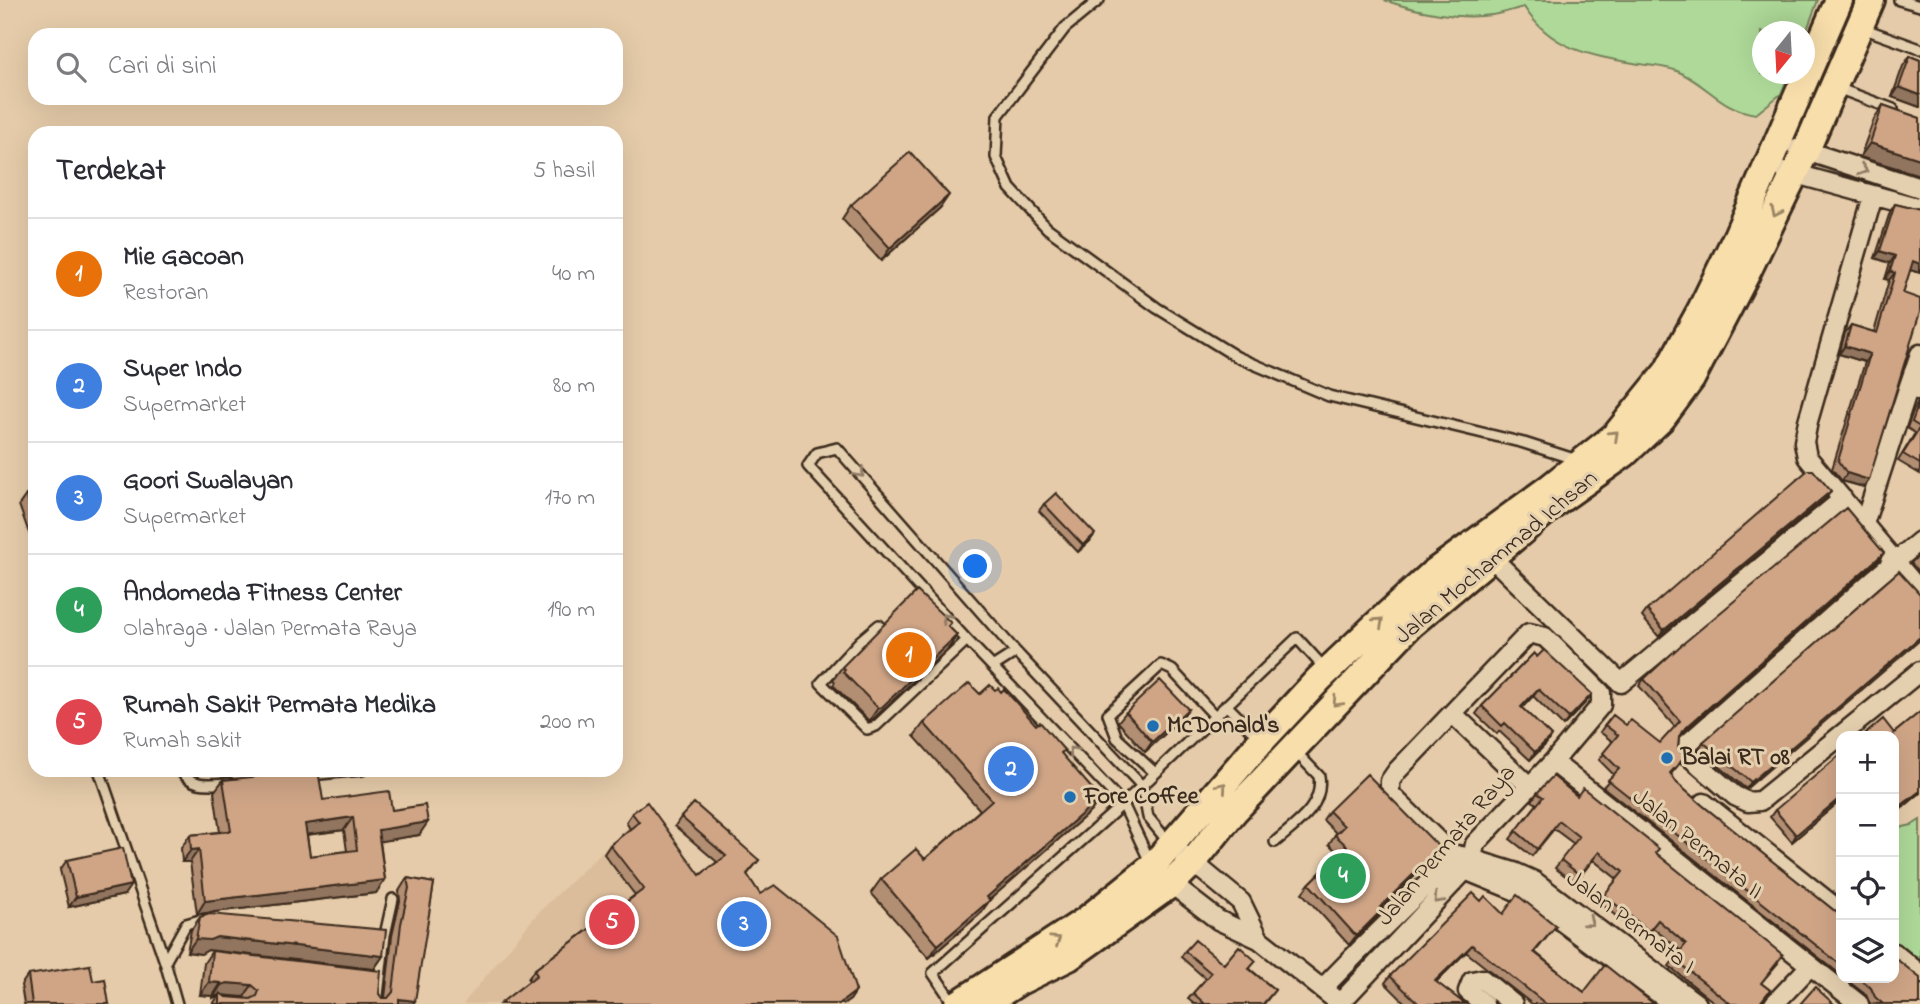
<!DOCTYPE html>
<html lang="id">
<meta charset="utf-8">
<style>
:root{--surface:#fff;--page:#f2f2f3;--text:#2b2b33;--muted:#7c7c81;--line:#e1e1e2;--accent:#1f6fb2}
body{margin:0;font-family:"Indie Flower",sans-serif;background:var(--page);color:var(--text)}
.controls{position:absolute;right:21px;bottom:21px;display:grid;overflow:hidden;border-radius:14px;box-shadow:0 7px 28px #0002}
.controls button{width:63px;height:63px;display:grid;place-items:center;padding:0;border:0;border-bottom:2px solid var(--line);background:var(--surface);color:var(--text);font:35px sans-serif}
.compass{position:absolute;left:1752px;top:21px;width:63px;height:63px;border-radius:50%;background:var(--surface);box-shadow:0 7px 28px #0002;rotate:198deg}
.you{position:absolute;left:976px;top:567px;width:24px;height:24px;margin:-18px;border:5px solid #fff;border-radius:50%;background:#1a73e8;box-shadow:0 0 0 10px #1a73e833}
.badge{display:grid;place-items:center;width:46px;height:46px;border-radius:50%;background:var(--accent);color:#fff;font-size:23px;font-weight:700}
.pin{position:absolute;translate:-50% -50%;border:4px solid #fff;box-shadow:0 2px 7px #0006}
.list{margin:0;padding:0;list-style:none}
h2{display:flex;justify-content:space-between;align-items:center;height:91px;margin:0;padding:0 28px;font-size:30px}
h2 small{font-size:23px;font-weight:400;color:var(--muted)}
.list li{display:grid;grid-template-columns:46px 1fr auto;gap:21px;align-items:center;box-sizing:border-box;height:112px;padding:0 28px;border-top:2px solid var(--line)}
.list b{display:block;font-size:26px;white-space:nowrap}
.list p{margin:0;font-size:23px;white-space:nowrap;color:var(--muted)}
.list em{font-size:23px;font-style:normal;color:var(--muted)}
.icon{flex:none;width:38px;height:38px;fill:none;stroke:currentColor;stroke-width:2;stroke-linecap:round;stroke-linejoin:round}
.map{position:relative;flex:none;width:1920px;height:1004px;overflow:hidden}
.search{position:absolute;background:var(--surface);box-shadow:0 7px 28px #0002;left:28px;top:28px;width:595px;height:77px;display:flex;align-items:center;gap:18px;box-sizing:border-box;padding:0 24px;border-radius:21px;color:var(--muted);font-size:26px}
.panel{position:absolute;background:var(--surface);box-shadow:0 7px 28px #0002;left:28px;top:126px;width:595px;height:651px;border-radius:21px}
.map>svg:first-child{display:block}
.built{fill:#dbbd9b}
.green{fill:#aed998;stroke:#74825b;stroke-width:2}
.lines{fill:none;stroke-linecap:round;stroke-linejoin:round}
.lane-casing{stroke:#3b2a1e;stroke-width:14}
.street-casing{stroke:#3b2a1e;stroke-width:23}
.primary-casing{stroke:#3b2a1e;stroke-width:32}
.lane{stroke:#e4cfae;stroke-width:9}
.street{stroke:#e4cfae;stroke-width:18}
.primary{stroke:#f8deab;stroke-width:26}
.wall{fill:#b28e73;stroke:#3b2a1e;stroke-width:2;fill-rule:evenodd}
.shaded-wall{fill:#91745e;stroke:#3b2a1e;stroke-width:2}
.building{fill:#cfa586;stroke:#3b2a1e;stroke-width:2;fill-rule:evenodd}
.oneway{stroke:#907c66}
.oneway2{stroke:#9a8464}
.poi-dot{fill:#1f6fb2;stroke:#e4cfae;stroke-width:2.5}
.labels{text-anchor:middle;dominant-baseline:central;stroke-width:6;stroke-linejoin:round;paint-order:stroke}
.street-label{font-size:24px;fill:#3b2a1e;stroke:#e4cfae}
.poi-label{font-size:24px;font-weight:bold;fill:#3b2a1e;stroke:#e4cfae;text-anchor:start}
</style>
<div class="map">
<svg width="1920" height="1004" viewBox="0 0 1920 1004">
<rect width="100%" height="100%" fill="#e5cba9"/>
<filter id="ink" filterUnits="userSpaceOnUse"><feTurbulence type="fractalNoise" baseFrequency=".0143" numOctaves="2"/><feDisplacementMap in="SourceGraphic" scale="14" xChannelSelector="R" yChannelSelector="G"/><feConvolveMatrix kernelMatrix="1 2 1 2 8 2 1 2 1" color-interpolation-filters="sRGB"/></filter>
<g filter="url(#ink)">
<path class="built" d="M631,824L757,1004H463L538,913Z"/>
<path class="green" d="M1384,0H1818L1805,35L1804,32H1762V74H1789L1781,94L1756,114C1720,109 1707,84 1677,71C1666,66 1652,66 1640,64C1593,56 1552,51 1524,7C1514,9 1503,14 1492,15C1458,20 1415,11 1384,0Z
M1920,820V967L1894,946V829L1912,825Z"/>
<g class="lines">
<g class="lane-casing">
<path id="lane" d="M1099,0L1065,28L998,116L996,157L1010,188L1047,228L1157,308L1237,357L1329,396L1524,443L1577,460
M1899,0L1920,6
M1862,28L1920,49
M1837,88L1893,109
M879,625L860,641L821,683L867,729L876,726L967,640
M994,666L1016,652
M1226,705L1259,738
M99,770L165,962L177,1004
M181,770C192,788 210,784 229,783
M1154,772L1117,738L1108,714L1161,665L1172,670L1214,715
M309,775L362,770
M1275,842C1296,824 1324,807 1319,776L1294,750
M1150,862L1123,804L967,640L808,466L817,453L837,448L1016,652L1142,786L1148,817L1170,844
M165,962L186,924L200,920L209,921
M377,1004L385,935L393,899
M954,1004L933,973L1123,804L1297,638L1326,670"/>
</g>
<g class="street-casing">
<path id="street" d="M1797,148L1920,188
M1785,171L1920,208
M1873,196L1808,421L1804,442L1807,457L1920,591
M1917,390L1909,386L1920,354
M1864,524L1909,386
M1920,541L1873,580L1685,746L1684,752L1735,796L1748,802L1760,801L1920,671
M1492,558L1621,683L1843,499
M1453,714L1529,786
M1553,762L1859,1004
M1704,803L1841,912
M1184,855L1241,902L1259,939
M1462,856L1514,872L1534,881L1697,1004
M1165,879L1218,920L1259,939L1341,1004
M1894,953L1920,974
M1322,989L1359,951L1457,855
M1340,1003L1465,870L1472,859L1475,844L1553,762L1601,705V693L1545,637L1529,633L1397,771L1390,781V794L1446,849L1452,862L1465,870L1526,895L1673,1004
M1484,1004L1468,991L1472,981L1482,979L1513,1004
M1774,1004L1810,966"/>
</g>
<g class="primary-casing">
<path id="primary" d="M958,1004L1085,921L1152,867L1261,741L1319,679L1375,626L1432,574L1548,489L1616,435L1667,372L1701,310L1737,236L1839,0
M984,1004L1018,982L1069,957L1171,884L1193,862L1234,811L1410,625L1558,501L1624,454L1662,418L1691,379L1746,274L1806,150L1871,0"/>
</g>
<use href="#lane" class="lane"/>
<use href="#street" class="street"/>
<use href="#primary" class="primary"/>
</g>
<path class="wall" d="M1910,56L1920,60V107L1892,97L1903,66Z
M1883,105L1920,118V175L1860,157L1874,119Z
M1895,204L1920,210V273L1910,270L1903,293L1869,480L1864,487L1842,481L1832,469L1865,362L1839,354L1845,333L1851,325L1874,332L1889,280L1885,279L1890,263L1875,258L1890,212Z
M851,205L940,208L881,261L842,219Z
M1920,399V474L1898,461L1915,433L1907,428L1913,411Z
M1831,491L1826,498L1659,637L1642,617L1647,610Z
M35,492V550L19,505L26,495Z
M1044,504L1090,541L1078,552L1039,511Z
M1920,553V574L1911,563Z
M1879,560L1679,736L1678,748L1685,757L1671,774L1677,783L1702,805L1841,916V975L1603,787L1614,775L1599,760L1613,742L1600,732L1605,725H1626L1660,743L1675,727L1639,686L1644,679Z
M1920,594L1746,789L1699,749L1703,742Z
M951,623L948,626L957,635L948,649L872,720L869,721L833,685L835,682L833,680L842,667Z
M1534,653L1586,702L1563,726L1533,696L1522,708L1551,736L1546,744L1530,760L1499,731L1497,734L1476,714L1482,706Z
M995,690L1001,692L1036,725L1064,750L1061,754L1100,798L1091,811L989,900L980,914L929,958L871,893L881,879L925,859L980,810L914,736L924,723L980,694Z
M1188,709L1181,719L1145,752L1118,722L1126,712Z
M1920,712V793L1894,815V733Z
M223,780L323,800L392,810L419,835L380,841L385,880L376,893L197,914L190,862H182L181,848L190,835L220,832L214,792ZM344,830L347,851L310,856L307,835Z
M1537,793L1577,796L1656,853L1778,963L1761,983L1770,990L1760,1004H1716L1669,966L1681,951L1653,928L1644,939L1599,902L1617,879L1593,860L1575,883L1555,868L1574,844L1554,829L1532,856L1510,839L1537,804L1532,801Z
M1841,800L1792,842L1770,817L1775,810Z
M1329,811L1440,848L1434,857L1382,908L1376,918L1349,945L1302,893L1309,884L1339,854L1329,844L1336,833L1323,820Z
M632,813L700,875L717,862L675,826L681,817L759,860L747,875L760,894L856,991L850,1000L844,1004H500L529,981L528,979L534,970L635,895L604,854L610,845L630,829L626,822Z
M67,860L124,895L69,907L60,870Z
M407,878L434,883L413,1004H213L219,995L213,998V996L200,995L204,963L212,951L379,994L382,998H385L392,936L400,901L399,891ZM225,996L244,997L245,998L226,997Z
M1481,901L1503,914L1556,926L1535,952L1584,992L1654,1004H1532L1466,952L1436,982L1465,1004H1406L1385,983L1390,976Z
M200,917L383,956L374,969L208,950L201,954L187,952L191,930Z
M1185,951L1224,964L1250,969L1275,990L1264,1004H1194L1188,999L1206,979L1181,957Z
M28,975L93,981L109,1004H24L21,985Z
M1844,978H1894L1920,1004H1870L1866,995Z"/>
<path class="shaded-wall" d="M1899,87L1920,95V107L1892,97Z
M1870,143L1920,159V175L1860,157Z
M949,195L940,208L881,261L890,248Z
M1880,251L1895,256L1890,263L1875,258Z
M1913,261L1920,264V273L1907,269Z
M1890,271L1895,273L1889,280L1885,279Z
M1845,346L1870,354L1865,362L1839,354Z
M1847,473L1869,480L1864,487L1842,481Z
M1831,491L1826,498L1659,637L1664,630Z
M1095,534L1090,541L1078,552L1083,545Z
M1884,553L1879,560L1677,737L1682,731Z
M957,635L948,649L872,720L869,721L878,708Z
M1920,637V640L1746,789L1751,782Z
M1538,689L1533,696L1515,715L1521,707Z
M1592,694L1586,702L1563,726L1569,718Z
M1188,709L1181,719L1145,752L1152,742Z
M1551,736L1546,744L1530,760L1535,752Z
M1920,791V793L1894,815L1898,808Z
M1841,797V800L1792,842L1796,835Z
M1100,798L1091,811L978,910L987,897Z
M353,817L344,830L296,836L305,824Z
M428,822L419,835L370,843L378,830Z
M1440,848L1434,857L1374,916L1380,907Z
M199,849L190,862H182L191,850Z
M385,880L376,893L197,914L205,901Z
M131,885L124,895L69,907L76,897Z
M990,900L980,914L929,958L938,945Z
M1383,909L1376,918L1349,945L1356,936Z
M217,937L383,956L374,969L208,950L201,954L187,952L196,939Z
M1472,945L1466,952L1430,988L1435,981Z
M209,982L221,983L213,996L200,995Z
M227,983L252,985L244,997L220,995V993L219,995L213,998L221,985Z
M856,991L850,1000L844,1004H839Z
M399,999L415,1001L413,1004H395Z"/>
<path class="building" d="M1910,56L1920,60V95L1899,87Z
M1883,105L1920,118V159L1870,143Z
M910,152L949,195L890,248L851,205Z
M1895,204L1920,210V264L1913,261L1903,293L1920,299V312L1869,480L1847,473L1838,461L1870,354L1845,346L1851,325L1877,333L1895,273L1890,271L1895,256L1880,251Z
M1920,400V427L1912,422Z
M1920,427V464L1903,454Z
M1808,470H1813L1831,491L1664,630L1647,610Z
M35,492V520L26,495Z
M1056,493L1095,534L1083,545L1044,504Z
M1846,508L1884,553L1682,731L1679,737L1678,748L1685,757L1670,773L1677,783L1702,805L1841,916V965L1608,780L1619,769L1603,753L1618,735L1605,725L1613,715L1626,725L1631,720L1660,743L1680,721L1644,679L1679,647Z
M1920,553V561L1916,556Z
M1899,571L1920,594V637L1751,782L1703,742Z
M917,591L951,623L948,626L957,635L882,707L878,708L843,672L845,670L842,667Z
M1544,650L1592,694L1569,718L1538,689L1521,707L1551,736L1535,752L1505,723L1502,726L1482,706L1534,653L1537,657Z
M1160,680L1188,709L1152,742L1126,712Z
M969,683L980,694L990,685L995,690L998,688L1001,692L1004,689L1036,725L1040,722L1064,750L1061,753L1100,798L987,897L990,900L938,945L881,879L916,849L925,859L992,800L924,723Z
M1920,712V791L1898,808L1894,802V736H1863L1883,719L1894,733Z
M1841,754V797L1796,835L1775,810Z
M318,770L323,800L389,791L392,810L425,805L428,822L378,830L385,880L205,901L199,849L191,850L190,835L231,831L223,780ZM353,817L357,850L310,856L305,824Z
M1367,774L1440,848L1380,907L1383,909L1356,936L1309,884L1347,846L1335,835L1344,826L1329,811Z
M1553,776L1577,796L1583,788L1659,849L1656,853L1783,955L1761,983L1770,990L1759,1004H1731L1674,959L1686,944L1658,920L1649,931L1604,895L1623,872L1599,852L1580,875L1561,860L1579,837L1559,821L1537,849L1516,831L1543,797L1537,793Z
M647,802L700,875L726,856L681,817L694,803L759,860L747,874L760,894L775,885L838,936L856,991L839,1004H503L502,1002L537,975L534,970L644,889L610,845L639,822L632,813Z
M123,848L131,885L76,897L67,860Z
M407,878L434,883L415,1001L399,999V1004H220V993L226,997L251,999L257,996L259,991L252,985L227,983L221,985V983L209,982L212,951L381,971L379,994L382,998H388L393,992L401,924L409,888Z
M1473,893L1481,901L1485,896L1503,914L1517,895L1556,926L1534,952L1584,992L1605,965L1654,1004H1546L1472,945L1435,981L1465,1004H1419L1390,976Z
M210,914L386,930L383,956L217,937L210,940L196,939L200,917Z
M1195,940L1224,964L1239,946L1256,961L1249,969L1275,990L1263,1004H1205L1193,993L1211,973L1185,951Z
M1894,957L1920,978V1004H1883L1875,997L1871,988L1858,978H1894Z
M90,965L93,981L105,979L109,1004H32L28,975Z
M1815,987L1834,1004H1800Z"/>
<defs><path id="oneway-chevron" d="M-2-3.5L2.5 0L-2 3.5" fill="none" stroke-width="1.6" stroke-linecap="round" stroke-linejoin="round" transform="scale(1.75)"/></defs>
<g class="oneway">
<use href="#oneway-chevron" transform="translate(1863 170) rotate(18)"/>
<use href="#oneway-chevron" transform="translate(860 473) rotate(49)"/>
<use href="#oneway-chevron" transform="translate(946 618) rotate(-132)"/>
<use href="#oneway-chevron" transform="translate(1073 751) rotate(-133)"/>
<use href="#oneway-chevron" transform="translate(1438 899) rotate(133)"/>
<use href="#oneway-chevron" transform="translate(1589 922) rotate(37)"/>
</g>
<g class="oneway2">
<use href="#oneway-chevron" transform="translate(1776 212) rotate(115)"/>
<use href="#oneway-chevron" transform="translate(1614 435) rotate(-43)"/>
<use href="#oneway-chevron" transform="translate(1379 622) rotate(-43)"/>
<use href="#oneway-chevron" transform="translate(1337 702) rotate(133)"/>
<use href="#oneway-chevron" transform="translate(1222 787) rotate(-50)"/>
<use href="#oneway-chevron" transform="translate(1056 940) rotate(-34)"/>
</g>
</g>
<g class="poi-dot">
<circle cx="1153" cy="726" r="7"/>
<circle cx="1667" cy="758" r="7"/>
<circle cx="1070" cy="797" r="7"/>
</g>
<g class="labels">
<g class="street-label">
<text transform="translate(1497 558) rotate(-40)">Jalan Mochammad Ichsan</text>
<text transform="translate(1697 845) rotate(39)">Jalan Permata II</text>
<text transform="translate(1447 846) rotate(-50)">Jalan Permata Raya</text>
<text transform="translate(1630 923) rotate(37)">Jalan Permata I</text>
</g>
<g class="poi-label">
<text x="1167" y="726">McDonald's</text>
<text x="1681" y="758">Balai RT 08</text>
<text x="1084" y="797">Fore Coffee</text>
</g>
</g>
</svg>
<div class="controls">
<button>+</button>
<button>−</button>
<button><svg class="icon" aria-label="locate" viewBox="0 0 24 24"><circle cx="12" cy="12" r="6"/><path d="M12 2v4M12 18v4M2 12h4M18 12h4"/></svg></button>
<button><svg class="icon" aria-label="layers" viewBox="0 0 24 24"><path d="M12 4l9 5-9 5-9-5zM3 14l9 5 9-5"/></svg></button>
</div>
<svg class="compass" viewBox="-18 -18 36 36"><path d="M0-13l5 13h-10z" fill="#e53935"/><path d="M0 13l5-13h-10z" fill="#7c7c81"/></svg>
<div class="you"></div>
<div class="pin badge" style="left:909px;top:655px;background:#e8710a">1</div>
<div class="pin badge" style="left:1011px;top:769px;background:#3f7fe0">2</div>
<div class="pin badge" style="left:744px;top:924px;background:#3f7fe0">3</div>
<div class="pin badge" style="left:1343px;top:876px;background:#2e9e5b">4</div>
<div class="pin badge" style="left:612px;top:922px;background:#e0444e">5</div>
<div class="search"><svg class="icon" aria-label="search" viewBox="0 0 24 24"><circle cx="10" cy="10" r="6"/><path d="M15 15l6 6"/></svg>Cari di sini</div>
<section class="panel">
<h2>Terdekat<small>5 hasil</small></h2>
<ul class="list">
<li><span class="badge" style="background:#e8710a">1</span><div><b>Mie Gacoan</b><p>Restoran</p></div><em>40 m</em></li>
<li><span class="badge" style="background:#3f7fe0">2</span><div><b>Super Indo</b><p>Supermarket</p></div><em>80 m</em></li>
<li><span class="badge" style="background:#3f7fe0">3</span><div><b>Goori Swalayan</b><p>Supermarket</p></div><em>170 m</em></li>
<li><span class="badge" style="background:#2e9e5b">4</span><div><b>Andomeda Fitness Center</b><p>Olahraga · Jalan Permata Raya</p></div><em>190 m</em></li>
<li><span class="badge" style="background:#e0444e">5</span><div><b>Rumah Sakit Permata Medika</b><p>Rumah sakit</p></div><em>200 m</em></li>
</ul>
</section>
</div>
